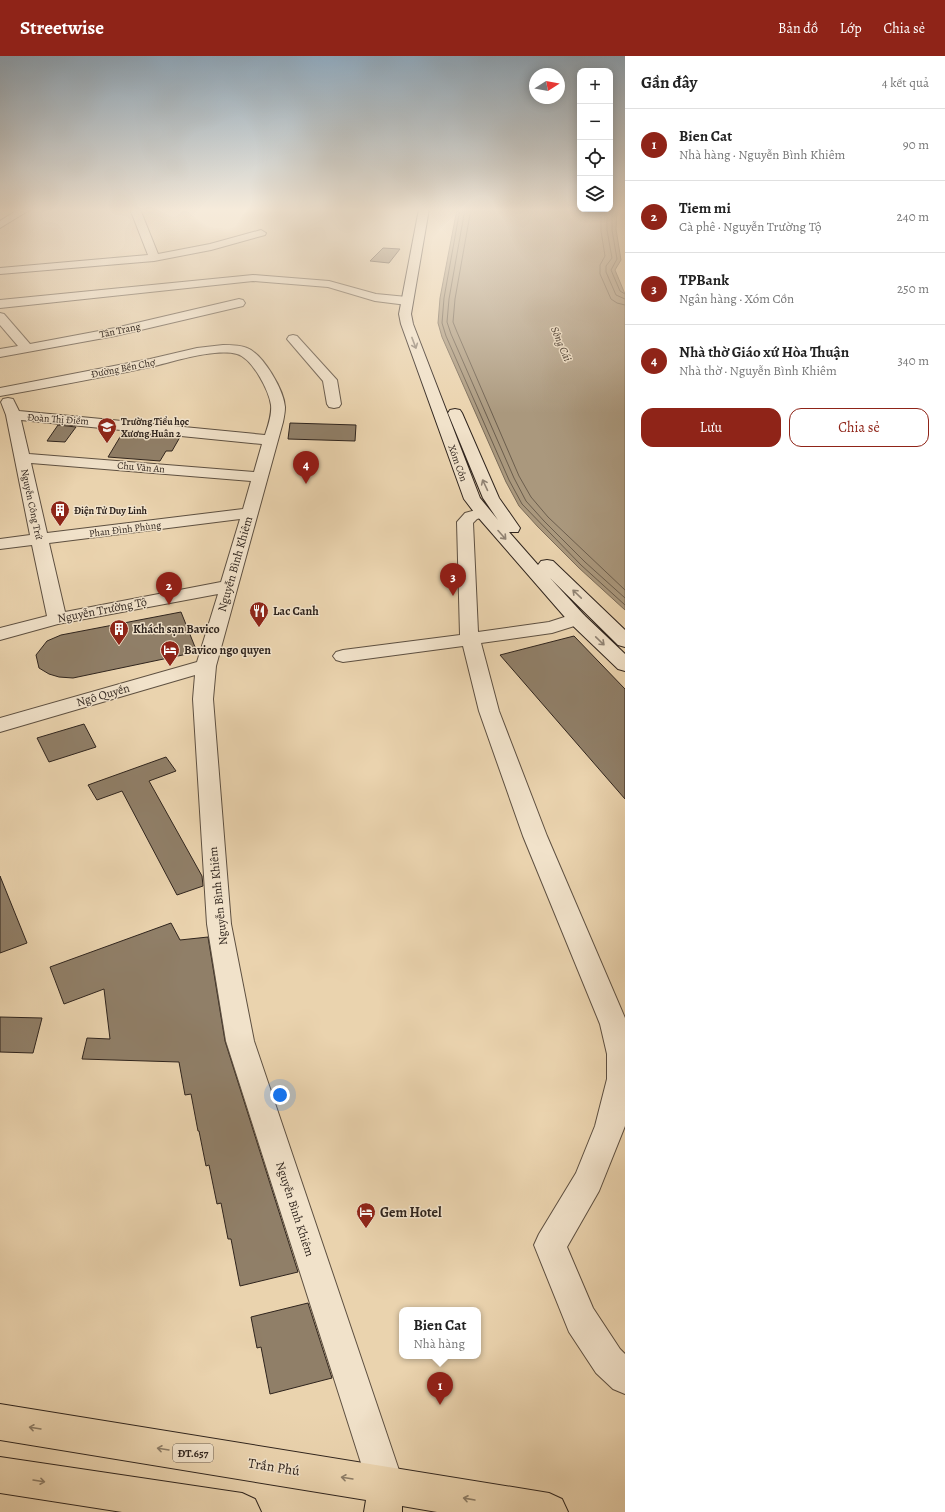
<!DOCTYPE html>
<html lang="vi">
<meta charset="utf-8">
<style>
:root{--surface:#fff;--page:#f2f2f2;--text:#222;--muted:#767676;--line:#e0e0e0;--accent:#8f2418}
body{margin:0;font-family:Alegreya,serif;background:var(--page);color:var(--text)}
.controls{position:absolute;right:12px;top:12px;display:grid;overflow:hidden;border-radius:8px;box-shadow:0 2px 10px #0003}
.controls button{width:36px;height:36px;display:grid;place-items:center;padding:0;border:0;border-bottom:1px solid var(--line);background:var(--surface);color:var(--text);font:20px sans-serif}
.compass{position:absolute;left:529px;top:12px;width:36px;height:36px;border-radius:50%;background:var(--surface);box-shadow:0 2px 10px #0003;rotate:79deg}
.you{position:absolute;left:280px;top:1039px;width:14px;height:14px;margin:-10px;border:3px solid #fff;border-radius:50%;background:#1a73e8;box-shadow:0 0 0 6px #1a73e833}
.badge{display:grid;place-items:center;width:26px;height:26px;border-radius:50%;background:var(--accent);color:#fff;font-size:13px;font-weight:700}
.pin{position:absolute;translate:-50% -33px;filter:drop-shadow(0 1px 2px #0008)}
.pin::after{content:'';position:absolute;top:21px;width:14px;height:12px;background:inherit;clip-path:polygon(0 0,100% 0,50% 100%)}
.popup{position:absolute;left:399px;top:1251px;width:82px;height:52px;box-sizing:border-box;display:grid;place-content:center;border-radius:8px;background:var(--surface);filter:drop-shadow(0 1px 3px #0005);font-size:13px;white-space:nowrap;color:var(--muted)}
.popup b{font-size:15px;color:var(--text)}
.popup::after{content:'';position:absolute;left:50%;top:100%;margin-left:-8px;border:8px solid transparent;border-top-color:var(--surface)}
.list{margin:0;padding:0;list-style:none}
h2{display:flex;justify-content:space-between;align-items:center;height:52px;margin:0;padding:0 16px;font-size:17px}
h2 small{font-size:13px;font-weight:400;color:var(--muted)}
.list li{display:grid;grid-template-columns:26px 1fr auto;gap:12px;align-items:center;box-sizing:border-box;height:72px;padding:0 16px;border-top:1px solid var(--line)}
.list b{display:block;font-size:15px;white-space:nowrap}
.list p{margin:0;font-size:13px;white-space:nowrap;color:var(--muted)}
.list em{font-size:13px;font-style:normal;color:var(--muted)}
.actions{display:flex;gap:8px;padding:12px 16px}
.actions a{flex:1;padding:9px 0;border:1px solid var(--accent);border-radius:12px;text-align:center;font-size:14px;color:var(--accent)}
.actions .main{background:var(--accent);color:#fff}
.icon{flex:none;width:22px;height:22px;fill:none;stroke:currentColor;stroke-width:2;stroke-linecap:round;stroke-linejoin:round}
.map{position:relative;flex:none;width:625px;height:1456px;overflow:hidden}
header{display:flex;align-items:center;gap:24px;box-sizing:border-box;height:56px;padding:0 20px;background:var(--accent);color:#fff}
header strong{font-size:19px}
nav{display:flex;gap:22px;margin-inline-start:auto;font-size:14px}
main{display:flex}
aside{flex:1;background:var(--surface)}
.map>svg:first-child{display:block}
.water{fill:#aa987d;stroke:#796a57}
.lines{fill:none;stroke-linecap:round;stroke-linejoin:round}
.shore{stroke:#6c5e4d;stroke-width:1}
.building{fill:#907f68;stroke:#2f241d}
.street-casing{stroke:#5e5041;stroke-width:2}
.secondary-casing{stroke:#2f241d;stroke-width:2}
.primary-casing{stroke:#2f241d;stroke-width:2}
.street{fill:#f1e2ca;fill-rule:evenodd}
.secondary{fill:#f1e2ca;fill-rule:evenodd}
.primary{fill:#ead3ae;fill-rule:evenodd}
.oneway{stroke:#908374}
.oneway2{stroke:#8c7c66}
.labels{text-anchor:middle;dominant-baseline:central;stroke-width:3;stroke-linejoin:round;paint-order:stroke}
.far-street-label{font-size:10px;fill:#2f241d;stroke:#f1e2ca}
.far-poi-label{font-size:10px;font-weight:bold;fill:#2f241d;stroke:#f1e2ca;text-anchor:start}
.far-water-label{font-size:11px;font-style:italic;fill:#54473a;stroke:#f1e2ca}
.shield{fill:#f1e2ca;stroke:#695d51;stroke-width:1}
.shield-label{font-size:11px;font-weight:bold;fill:#2f241d}
.street-label{font-size:12px;fill:#2f241d;stroke:#f1e2ca}
.poi-label{font-size:12px;font-weight:bold;fill:#2f241d;stroke:#f1e2ca;text-anchor:start}
.near-poi-label{font-size:14px;font-weight:bold;fill:#2f241d;stroke:#f1e2ca;text-anchor:start}
.near-street-label{font-size:14px;fill:#2f241d;stroke:#f1e2ca}
</style>
<header>
<strong>Streetwise</strong>
<nav><a>Bản đồ</a><a>Lớp</a><a>Chia sẻ</a></nav>
</header>
<main>
<div class="map">
<svg width="625" height="1456" viewBox="0 0 625 1456">
<rect width="100%" height="100%" fill="#ead3ae"/>
<filter id="stains"><feTurbulence type="fractalNoise" baseFrequency=".005" numOctaves="4"/><feColorMatrix values="0 0 0 0 .2 0 0 0 0 .09 0 0 0 0 .02 0 0 0 .5 -.17"/></filter>
<radialGradient id="worn" r=".72"><stop offset=".6" stop-color="#630" stop-opacity="0"/><stop offset="1" stop-color="#630" stop-opacity=".3"/></radialGradient>
<path class="water" d="M457,153H615L617,155L616,173L621,204L615,214L625,238V554L579,512L538,471L519,450L506,426L442,281L438,267L440,242Z"/>
<g class="lines">
<path class="shore" d="M460,153L444,242L442,267L446,280L509,424L522,448L581,509L625,549
M465,153L449,243L447,266L451,278L514,422L526,445L544,465L585,506L625,542
M471,153L455,243L453,266L457,276L519,420L531,441L548,461L625,534
M601,153V175L605,200L600,209V218L611,243L617,247L625,249
M607,153V174L612,202L606,210V216L616,239L625,243
M612,153V174L617,203L611,214L620,235L625,238"/>
</g>
<path class="building" d="M383,192L400,193L389,207L370,205Z
M290,367L356,369L355,385L288,383Z
M58,369L76,371L65,386L47,385Z
M123,376H124L180,381L172,395H166L160,405L108,401Z
M181,556L197,596L73,622L59,621L49,618L39,612L36,599L47,585L61,579Z
M574,580L625,633V743L500,599Z
M84,668L96,691L49,706L37,682Z
M166,701L176,715L149,725L202,820L203,830L177,839L122,735L97,744L88,729Z
M0,820L27,887L0,897Z
M171,867L180,884L208,881L225,985L298,1216L240,1230L231,1183H228L221,1147L217,1148L209,1109L206,1110L199,1075H198L191,1038L185,1039L179,1006L82,1003L87,982L110,983L104,933L64,948L50,911Z
M0,961L42,962L33,997L0,996Z
M308,1247L332,1322L270,1338L261,1291L257,1292L251,1261Z"/>
<g class="lines">
<g class="street-casing">
<path id="street" d="M19,153H31L0,172V165Z
M130,153H140L158,198L210,188L261,174L266,177L265,179L211,194L154,205L0,218V212L148,199Z
M253,219L329,225L376,238L407,241L411,242L413,245L411,248L407,249L375,245L328,231L253,225L0,252V244Z
M239,243L243,244L245,247L243,250L115,280L0,301V293L18,290L0,269V257L4,258L30,288L115,272Z
M293,279L297,280L337,324L341,348L339,351L334,352L329,351L327,348L323,325L287,283L289,280Z
M223,289C231,289 240,289 247,292C263,298 284,334 285,351C285,356 284,361 283,366L216,610L213,643L231,868L254,985L404,1429L399,1442L386,1447L373,1442L368,1429L226,985L207,868L193,643L195,619L0,676V662L197,606L218,538L58,568L0,584V572L47,560L32,489L0,493V483L30,479L6,359L1,346L3,343L8,342L13,343L19,355L265,379C268,370 272,359 271,349C269,334 252,302 237,298C214,292 173,306 150,311C100,322 50,331 0,340V332L150,303L197,292ZM21,364L262,388L254,416L29,398ZM31,407L251,425L243,453L47,477ZM240,463L221,526L65,556L49,487Z
M483,452L489,454L491,457L489,460L477,463L473,467L478,576L549,566L577,557L584,559L586,563L584,567L552,577L481,587L499,655L547,780L625,962V1070L599,1135L567,1191L593,1252L620,1293L625,1298V1338L613,1333L596,1317L569,1276L534,1189L539,1178L576,1117L595,1070L607,1023V998L600,968L523,780L479,655L463,590L343,606L336,604L333,600L336,596L343,594L460,579L457,466L465,457Z"/>
</g>
<g class="secondary-casing">
<path id="secondary" d="M419,153H429L411,258L413,268L480,442L498,464L483,442L448,357L450,354L455,353L460,354L462,357L499,442L520,472L518,476H509L538,509L541,505L547,504L553,505L625,574V591L618,589L550,522L584,559L625,598V615L618,613L570,567L477,460L464,443L401,268L399,258Z"/>
</g>
<g class="primary-casing">
<path id="primary" d="M0,1348L549,1437L562,1443L568,1456H437L402,1450V1456H364L366,1444L0,1384Z
M0,1401L242,1437L255,1443L261,1456H122L0,1437Z"/>
</g>
<use href="#street" class="street"/>
<use href="#secondary" class="secondary"/>
<use href="#primary" class="primary"/>
</g>
<defs><path id="oneway-shaft" d="M-6 0H5M1.5-3L5.5 0L1.5 3" fill="none" stroke-width="1.6" stroke-linecap="round" stroke-linejoin="round"/></defs>
<g class="oneway">
<use href="#oneway-shaft" transform="translate(414 287) rotate(69)"/>
<use href="#oneway-shaft" transform="translate(485 429) rotate(-115)"/>
<use href="#oneway-shaft" transform="translate(502 479) rotate(48)"/>
<use href="#oneway-shaft" transform="translate(577 538) rotate(-136)"/>
<use href="#oneway-shaft" transform="translate(600 585) rotate(44)"/>
</g>
<g class="oneway2">
<use href="#oneway-shaft" transform="translate(35 1372) rotate(-171)"/>
<use href="#oneway-shaft" transform="translate(163 1393) rotate(-171)"/>
<use href="#oneway-shaft" transform="translate(347 1422) rotate(-171)"/>
<use href="#oneway-shaft" transform="translate(39 1425) rotate(9)"/>
<use href="#oneway-shaft" transform="translate(469 1443) rotate(-170)"/>
</g>
<linearGradient id="sky" x2="0" y2="1"><stop stop-color="#8fa9bd"/><stop offset="0.43" stop-color="#f6ebdb"/><stop offset="1" stop-color="#f6ebdb" stop-opacity="0"/></linearGradient>
<rect width="625" height="357" fill="url(#sky)"/>
<defs>
<g id="school-pin" transform="scale(1)"><path d="M0 17L-7.5 6A9.5 9.5 0 1 1 7.5 6Z" fill="#8f2418" stroke="#f1e2ca"/><path d="M0-5L7-2L0 1L-7-2ZM-4 1L0 2.5L4 1V4Q0 6-4 4Z" fill="#fff"/></g>
<g id="building-pin" transform="scale(1)"><path d="M0 17L-7.5 6A9.5 9.5 0 1 1 7.5 6Z" fill="#8f2418" stroke="#f1e2ca"/><path d="M-4-6H4V6H1V3H-1V6H-4ZM-2.5-4.3h1.7v1.8h-1.7ZM.8-4.3h1.7v1.8H.8ZM-2.5-1h1.7V.8h-1.7ZM.8-1h1.7V.8H.8Z" fill="#fff"/></g>
<g id="restaurant-pin" transform="scale(1)"><path d="M0 17L-7.5 6A9.5 9.5 0 1 1 7.5 6Z" fill="#8f2418" stroke="#f1e2ca"/><path d="M-5-6h1v4h1v-4h1v4h1v-4h1v5L-1.5 .5V6h-2V.5L-5-1ZM5-6V6H3V1.5H1.5Q1.5-4 5-6Z" fill="#fff"/></g>
<g id="hotel-pin" transform="scale(1)"><path d="M0 17L-7.5 6A9.5 9.5 0 1 1 7.5 6Z" fill="#8f2418" stroke="#f1e2ca"/><path d="M-6-4.5h1.5V1H6V5H4.5V3h-9V5H-6ZM-4 0a1.8 1.8 0 1 1 3.6 0ZM.5 0V-2.5h3Q6-2.5 6 0Z" fill="#fff"/></g>
</defs>
<g fill-rule="evenodd">
<use href="#school-pin" x="107" y="371"/>
<use href="#building-pin" x="60" y="454"/>
<use href="#restaurant-pin" x="259" y="555"/>
<use href="#building-pin" x="119" y="573"/>
<use href="#hotel-pin" x="170" y="594"/>
<use href="#hotel-pin" x="366" y="1156"/>
</g>
<g class="labels">
<g class="far-street-label">
<text transform="translate(120 274) rotate(-12)">Tân Trang</text>
<text transform="translate(123 312) rotate(-11)">Đường Bến Chợ</text>
<text transform="translate(58 363) rotate(4)">Đoàn Thị Điểm</text>
<text transform="translate(458 407) rotate(70)">Xóm Cồn</text>
<text transform="translate(141 411) rotate(5)">Chu Văn An</text>
<text transform="translate(32 448) rotate(78)">Nguyễn Công Trứ</text>
<text transform="translate(125 473) rotate(-7)">Phan Đình Phùng</text>
</g>
<g class="far-poi-label">
<text x="121" y="365">Trường Tiểu học<tspan x="121" dy="12">Xương Huân 2</tspan></text>
<text x="74" y="454">Điện Tử Duy Linh</text>
</g>
<g class="far-water-label">
<text transform="translate(561 288) rotate(67)">Sông Cái</text>
</g>
<rect class="shield" x="173" y="1388" width="40" height="18" rx="3"/>
<g class="shield-label">
<text x="193" y="1397">ĐT.657</text>
</g>
<g class="street-label">
<text transform="translate(235 508) rotate(-74)">Nguyễn Bình Khiêm</text>
<text transform="translate(102 554) rotate(-11)">Nguyễn Trường Tộ</text>
<text transform="translate(103 639) rotate(-16)">Ngô Quyền</text>
<text transform="translate(218 840) rotate(-96)">Nguyễn Bình Khiêm</text>
<text transform="translate(295 1153) rotate(72)">Nguyễn Bình Khiêm</text>
</g>
<g class="poi-label">
<text x="273" y="555">Lac Canh</text>
<text x="133" y="573">Khách sạn Bavico</text>
<text x="184" y="594">Bavico ngo quyen</text>
</g>
<g class="near-poi-label">
<text x="380" y="1156">Gem Hotel</text>
</g>
<g class="near-street-label">
<text transform="translate(274 1411) rotate(9)">Trần Phú</text>
</g>
</g>
<rect width="100%" height="100%" filter="url(#stains)"/>
<rect width="100%" height="100%" fill="url(#worn)"/>
</svg>
<div class="controls">
<button>+</button>
<button>−</button>
<button><svg class="icon" aria-label="locate" viewBox="0 0 24 24"><circle cx="12" cy="12" r="6"/><path d="M12 2v4M12 18v4M2 12h4M18 12h4"/></svg></button>
<button><svg class="icon" aria-label="layers" viewBox="0 0 24 24"><path d="M12 4l9 5-9 5-9-5zM3 14l9 5 9-5"/></svg></button>
</div>
<svg class="compass" viewBox="-18 -18 36 36"><path d="M0-13l5 13h-10z" fill="#e53935"/><path d="M0 13l5-13h-10z" fill="#767676"/></svg>
<div class="you"></div>
<div class="pin badge" style="left:440px;top:1349px">1</div>
<div class="popup"><b>Bien Cat</b>Nhà hàng</div>
<div class="pin badge" style="left:169px;top:549px">2</div>
<div class="pin badge" style="left:453px;top:540px">3</div>
<div class="pin badge" style="left:306px;top:428px">4</div>
</div>
<aside>
<h2>Gần đây<small>4 kết quả</small></h2>
<ul class="list">
<li><span class="badge">1</span><div><b>Bien Cat</b><p>Nhà hàng · Nguyễn Bình Khiêm</p></div><em>90 m</em></li>
<li><span class="badge">2</span><div><b>Tiem mi</b><p>Cà phê · Nguyễn Trường Tộ</p></div><em>240 m</em></li>
<li><span class="badge">3</span><div><b>TPBank</b><p>Ngân hàng · Xóm Cồn</p></div><em>250 m</em></li>
<li><span class="badge">4</span><div><b>Nhà thờ Giáo xứ Hòa Thuận</b><p>Nhà thờ · Nguyễn Bình Khiêm</p></div><em>340 m</em></li>
</ul>
<div class="actions"><a class="main">Lưu</a><a>Chia sẻ</a></div>
</aside>
</main>
